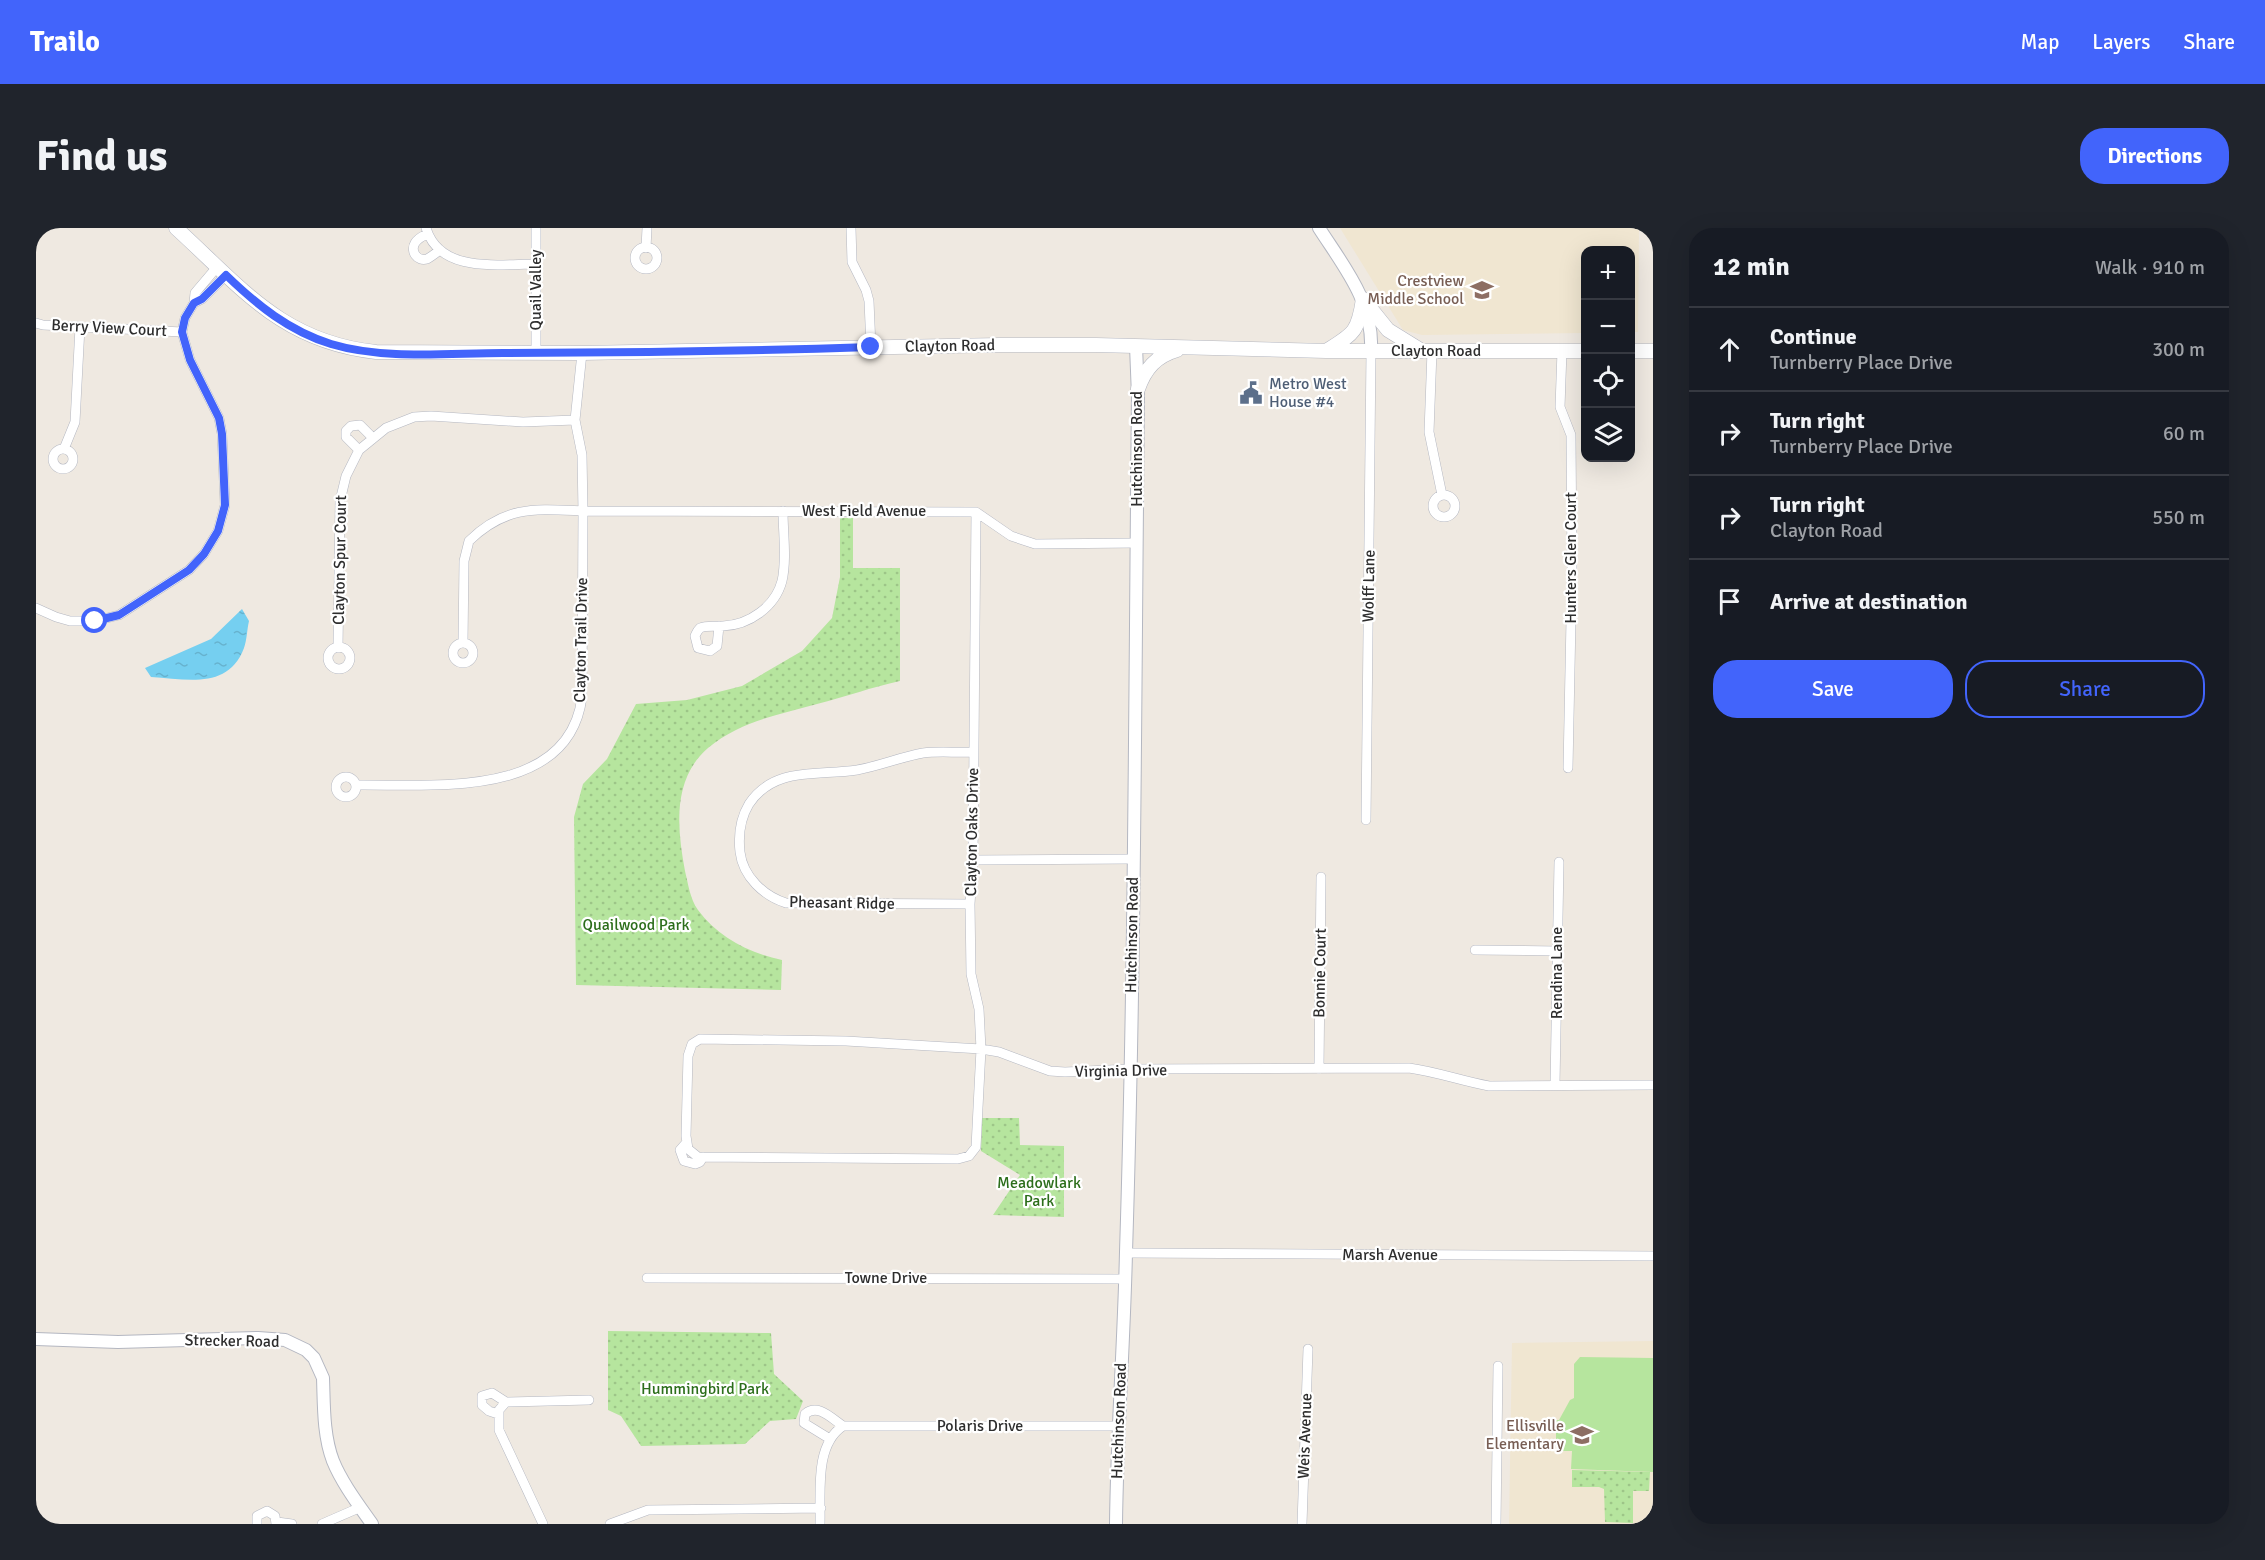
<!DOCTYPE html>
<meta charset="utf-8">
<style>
:root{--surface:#171b24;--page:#20242c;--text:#f1f3f6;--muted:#9ea1a6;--line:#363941;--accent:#4264fb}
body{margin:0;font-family:Signika,sans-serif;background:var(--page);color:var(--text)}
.controls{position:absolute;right:18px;top:18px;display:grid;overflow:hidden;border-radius:12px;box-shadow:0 6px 24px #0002}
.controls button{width:54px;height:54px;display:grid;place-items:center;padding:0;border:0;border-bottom:2px solid var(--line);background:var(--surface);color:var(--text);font:30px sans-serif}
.stop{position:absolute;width:18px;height:18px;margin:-14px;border:4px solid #4264fb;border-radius:50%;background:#fff}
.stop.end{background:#4264fb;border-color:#fff;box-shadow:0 2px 6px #0008}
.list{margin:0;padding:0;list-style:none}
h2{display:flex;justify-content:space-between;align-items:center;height:78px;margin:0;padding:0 24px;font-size:26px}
h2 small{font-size:20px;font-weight:400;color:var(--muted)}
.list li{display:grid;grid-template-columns:39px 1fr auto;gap:18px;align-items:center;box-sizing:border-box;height:84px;padding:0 24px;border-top:2px solid var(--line)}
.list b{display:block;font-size:22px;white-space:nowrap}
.list p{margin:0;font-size:20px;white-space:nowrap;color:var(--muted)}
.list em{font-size:20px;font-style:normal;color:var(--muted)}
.actions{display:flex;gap:12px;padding:18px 24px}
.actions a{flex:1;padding:14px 0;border:2px solid var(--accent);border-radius:24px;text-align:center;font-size:21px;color:var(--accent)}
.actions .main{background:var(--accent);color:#fff}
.icon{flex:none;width:33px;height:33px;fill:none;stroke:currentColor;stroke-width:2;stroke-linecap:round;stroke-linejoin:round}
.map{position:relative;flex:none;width:1617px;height:1296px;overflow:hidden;border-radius:24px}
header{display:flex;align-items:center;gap:36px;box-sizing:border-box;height:84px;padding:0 30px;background:var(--accent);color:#fff}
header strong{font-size:28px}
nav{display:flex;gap:33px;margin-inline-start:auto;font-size:21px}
.intro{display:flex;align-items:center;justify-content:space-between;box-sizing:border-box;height:144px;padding:0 36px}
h1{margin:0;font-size:42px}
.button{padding:15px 27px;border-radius:24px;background:var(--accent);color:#fff;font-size:21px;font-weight:700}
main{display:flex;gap:36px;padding:0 36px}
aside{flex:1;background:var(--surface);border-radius:24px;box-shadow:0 6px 24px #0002}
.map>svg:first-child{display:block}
.education{fill:#f0e6d1}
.grass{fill:#b6e59e}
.park{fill:url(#park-dots)}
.water{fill:url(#water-ripples)}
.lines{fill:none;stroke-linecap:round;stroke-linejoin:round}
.minor-casing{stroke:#b4b7c1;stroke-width:10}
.tertiary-casing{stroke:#b4b7c1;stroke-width:14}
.secondary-casing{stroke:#b4b7c1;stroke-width:15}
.minor{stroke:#fff;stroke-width:9}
.tertiary{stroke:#fff;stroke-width:12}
.secondary{stroke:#fff;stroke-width:14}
.route{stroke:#4264fb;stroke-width:8}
.labels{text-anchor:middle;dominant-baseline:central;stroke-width:4.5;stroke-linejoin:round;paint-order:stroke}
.education-label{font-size:16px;fill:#785e54;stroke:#fff;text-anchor:end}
.street-label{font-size:16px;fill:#2e2e2e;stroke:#fff}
.service-label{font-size:16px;fill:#4e5e75;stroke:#fff;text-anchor:start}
.park-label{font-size:16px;fill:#2c6e1b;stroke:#fff}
</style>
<header>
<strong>Trailo</strong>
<nav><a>Map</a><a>Layers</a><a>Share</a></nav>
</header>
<div class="intro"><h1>Find us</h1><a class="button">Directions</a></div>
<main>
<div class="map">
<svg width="1617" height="1296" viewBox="0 0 1617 1296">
<defs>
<pattern id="park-dots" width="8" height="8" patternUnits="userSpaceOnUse" patternTransform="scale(1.5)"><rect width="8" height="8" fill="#b6e59e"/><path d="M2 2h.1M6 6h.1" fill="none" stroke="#9dc588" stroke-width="1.8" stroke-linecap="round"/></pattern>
<pattern id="water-ripples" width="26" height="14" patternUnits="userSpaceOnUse" patternTransform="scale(1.5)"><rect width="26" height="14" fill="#75cff0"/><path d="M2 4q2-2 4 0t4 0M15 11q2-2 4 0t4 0" fill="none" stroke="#66b2ce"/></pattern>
</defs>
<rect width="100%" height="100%" fill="#efe9e1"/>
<path class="education" d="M1304,0H1603L1602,104H1595L1594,22H1550L1549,105L1386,107L1367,102Z
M1617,1113V1296H1473L1476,1115Z"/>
<path class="grass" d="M1544,1129L1617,1130V1244L1535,1241L1536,1223H1527V1212H1520V1192H1523L1534,1172L1538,1170V1136Z"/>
<path class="park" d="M804,290H817V340H864V453C836,459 809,469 781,476C742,487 704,493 672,520C636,551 641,600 649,643C652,655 654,671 662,682C682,709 713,725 746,732L745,762L540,757L538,589L547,556L571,531L600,476L651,472L706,458L766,423L796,390L804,349Z
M946,890H983L984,917L1028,918V989L957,987L984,947L945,923Z
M572,1103L735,1105L738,1146L767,1173L760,1191L734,1193L709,1216L605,1218L585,1188L572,1182Z
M1536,1242L1614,1244L1613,1263H1597V1295L1569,1294L1568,1261L1563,1259H1536Z"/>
<path class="water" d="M206,381L213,393C211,401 211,412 208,420C192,462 151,451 115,449L109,440L175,411Z"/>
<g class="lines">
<g class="minor-casing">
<path id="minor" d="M390,0C404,46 463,36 500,36
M815,0L816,34L830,62L833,73L835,119
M391,6C387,8 382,10 379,15C374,23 381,34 391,31C395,29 400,25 404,22
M599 30a11 11 0 1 1 22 0a11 11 0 1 1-22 0Z
M610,20L611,0
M158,75L166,71L190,47
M0,95L7,97L146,104
M1396,123L1393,204L1406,267
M1526,123L1524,179L1535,207L1536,342L1532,540
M500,125V0
M28,221L39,194L44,99
M17 231a10 10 0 1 1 20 0a10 10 0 1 1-20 0Z
M323,222L310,209V203L315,198L324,197L337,210
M1397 278a11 11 0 1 1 22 0a11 11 0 1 1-22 0Z
M940,284L937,632L934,676L935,746L943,781L945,821L940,919L933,928L922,931L662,929L652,921L650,908L652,828L656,816L664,811L810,813L945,821L963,824L1014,843L1029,844L1094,841L1373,840C1402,844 1425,853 1453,858L1617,857
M0,380L20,389L34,393H59L83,387L153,342L168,326L182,303L189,277L186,206L183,190L154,132L146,104L149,90L158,75L159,65L181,39
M683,398L681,418L674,423L662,420L659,408C661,404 661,403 664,400C671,397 680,399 687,398C713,397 739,379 746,353C751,331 747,305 747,283
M417 425a10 10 0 1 1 20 0a10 10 0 1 1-20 0Z
M427,415L428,333L433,313C470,277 500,281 547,283L940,284L975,308L999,316L1101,315
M292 430a11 11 0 1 1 22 0a11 11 0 1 1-22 0Z
M302,420L304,273L310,248L323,222L350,200L378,189L395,188L487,194L539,192
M300 559a10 10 0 1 1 20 0a10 10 0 1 1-20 0Z
M321,557C396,556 533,572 546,469L547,283L546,227L539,192L546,125
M1330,592L1335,124
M937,632L1097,631
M934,676L750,675C728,668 707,649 704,624C702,606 704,591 713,576C738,538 782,548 821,542C843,538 865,529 887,525C903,523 921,525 937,524
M1439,722L1521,723
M1283,841L1285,649
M1519,857L1523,634
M651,914L644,922L648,933L659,936L664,934L667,929
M1090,1025L1617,1028
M611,1050L1089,1051
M462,1186L453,1183L446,1177V1168L456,1165L470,1174
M794,1211L768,1195L769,1186C782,1175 795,1190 807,1198
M241,1294L256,1296
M221,1296V1288L231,1283L239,1288L240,1296
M286,1296L325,1279
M507,1296L463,1202V1182L470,1174L553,1172
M574,1296L612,1282L785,1280
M784,1296C785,1266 778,1217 807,1198H1081
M1266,1296L1272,1121
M1460,1296L1462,1138"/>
</g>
<g class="tertiary-casing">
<path id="tertiary" d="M1283,0C1308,39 1338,74 1335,124
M0,1111L82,1114L222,1110L249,1112L270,1122L278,1130L287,1150C288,1176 287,1207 297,1233C306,1255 322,1276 336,1296
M1080,1296C1081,1205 1088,1115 1090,1024C1099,739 1099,453 1102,168L1100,118"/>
</g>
<g class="secondary-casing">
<path id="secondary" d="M140,0C206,60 246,114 340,124L546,125L964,117H1060L1290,123H1550
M1327,71L1352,102L1386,123
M1290,123C1317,106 1322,105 1327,71
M1594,123H1617
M1102,161C1109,141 1120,128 1141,122"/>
</g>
<use href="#minor" class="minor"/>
<use href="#tertiary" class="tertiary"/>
<use href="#secondary" class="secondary"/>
</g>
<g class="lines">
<path class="route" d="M59,393L83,387L153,342L168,326L182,303L189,277L186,206L183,190L154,132L146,104L149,90L158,75L166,71L190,47C221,77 253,103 295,116C348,132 412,125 467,125C590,125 713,123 835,119"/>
</g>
<defs>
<g id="school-bare" transform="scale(1.8)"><path d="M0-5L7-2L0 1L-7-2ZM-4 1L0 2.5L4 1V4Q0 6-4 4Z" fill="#8d6e63" stroke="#fff" stroke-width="2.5" paint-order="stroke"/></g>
<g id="civic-bare" transform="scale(1.8)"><path d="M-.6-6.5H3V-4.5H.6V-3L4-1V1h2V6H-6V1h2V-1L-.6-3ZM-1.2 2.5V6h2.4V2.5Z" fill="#5c6f8a" stroke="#fff" stroke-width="2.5" paint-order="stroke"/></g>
</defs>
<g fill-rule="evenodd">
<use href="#school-bare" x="1446" y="62"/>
<use href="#civic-bare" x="1215" y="165"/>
<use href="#school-bare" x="1546" y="1207"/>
</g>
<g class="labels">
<g class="education-label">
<text x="1428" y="53">Crestview<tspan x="1428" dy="18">Middle School</tspan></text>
<text x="1528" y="1198">Ellisville<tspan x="1528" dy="18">Elementary</tspan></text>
</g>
<g class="street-label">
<text transform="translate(500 62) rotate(-90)">Quail Valley</text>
<text transform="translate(73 100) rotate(3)">Berry View Court</text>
<text transform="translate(914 118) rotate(-1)">Clayton Road</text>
<text x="1400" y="123">Clayton Road</text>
<text transform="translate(1101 221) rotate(-90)">Hutchinson Road</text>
<text x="828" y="283">West Field Avenue</text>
<text transform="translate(1535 330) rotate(-90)">Hunters Glen Court</text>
<text transform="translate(304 332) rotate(-89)">Clayton Spur Court</text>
<text transform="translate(1333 358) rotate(-89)">Wolff Lane</text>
<text transform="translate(545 412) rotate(-89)">Clayton Trail Drive</text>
<text transform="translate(936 604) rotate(-89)">Clayton Oaks Drive</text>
<text transform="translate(806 675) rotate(1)">Pheasant Ridge</text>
<text transform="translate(1096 707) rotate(-89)">Hutchinson Road</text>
<text transform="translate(1284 745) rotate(-89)">Bonnie Court</text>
<text transform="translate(1521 745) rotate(-90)">Rendina Lane</text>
<text transform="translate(1085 843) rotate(-1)">Virginia Drive</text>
<text x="1354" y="1027">Marsh Avenue</text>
<text x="850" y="1050">Towne Drive</text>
<text transform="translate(196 1113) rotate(1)">Strecker Road</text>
<text transform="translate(1083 1193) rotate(-88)">Hutchinson Road</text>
<text x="944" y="1198">Polaris Drive</text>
<text transform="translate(1269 1208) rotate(-88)">Weis Avenue</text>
</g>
<g class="service-label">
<text x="1233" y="156">Metro West<tspan x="1233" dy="18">House #4</tspan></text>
</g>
<g class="park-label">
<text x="600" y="697">Quailwood Park</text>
<text x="1003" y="955">Meadowlark<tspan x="1003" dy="18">Park</tspan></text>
<text x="669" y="1161">Hummingbird Park</text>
</g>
</g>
</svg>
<div class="controls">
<button>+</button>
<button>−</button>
<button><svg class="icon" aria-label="locate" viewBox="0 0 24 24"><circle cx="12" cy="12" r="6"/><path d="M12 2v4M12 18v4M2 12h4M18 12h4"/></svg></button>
<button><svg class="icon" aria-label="layers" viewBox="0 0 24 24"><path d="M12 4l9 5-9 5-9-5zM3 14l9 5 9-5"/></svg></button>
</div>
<div class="stop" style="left:59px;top:393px"></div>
<div class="stop end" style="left:835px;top:119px"></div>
</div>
<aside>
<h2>12 min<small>Walk · 910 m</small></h2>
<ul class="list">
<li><svg class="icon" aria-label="ahead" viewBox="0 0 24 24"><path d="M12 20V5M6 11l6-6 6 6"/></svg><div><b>Continue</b><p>Turnberry Place Drive</p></div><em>300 m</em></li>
<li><svg class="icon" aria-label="right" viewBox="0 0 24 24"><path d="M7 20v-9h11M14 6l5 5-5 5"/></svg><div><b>Turn right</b><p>Turnberry Place Drive</p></div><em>60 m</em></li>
<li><svg class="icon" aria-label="right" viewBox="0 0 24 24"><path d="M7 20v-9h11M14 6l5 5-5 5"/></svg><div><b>Turn right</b><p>Clayton Road</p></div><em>550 m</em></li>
<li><svg class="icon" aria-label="arrive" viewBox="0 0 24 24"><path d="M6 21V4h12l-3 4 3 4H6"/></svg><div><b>Arrive at destination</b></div></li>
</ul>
<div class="actions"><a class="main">Save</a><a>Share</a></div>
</aside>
</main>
